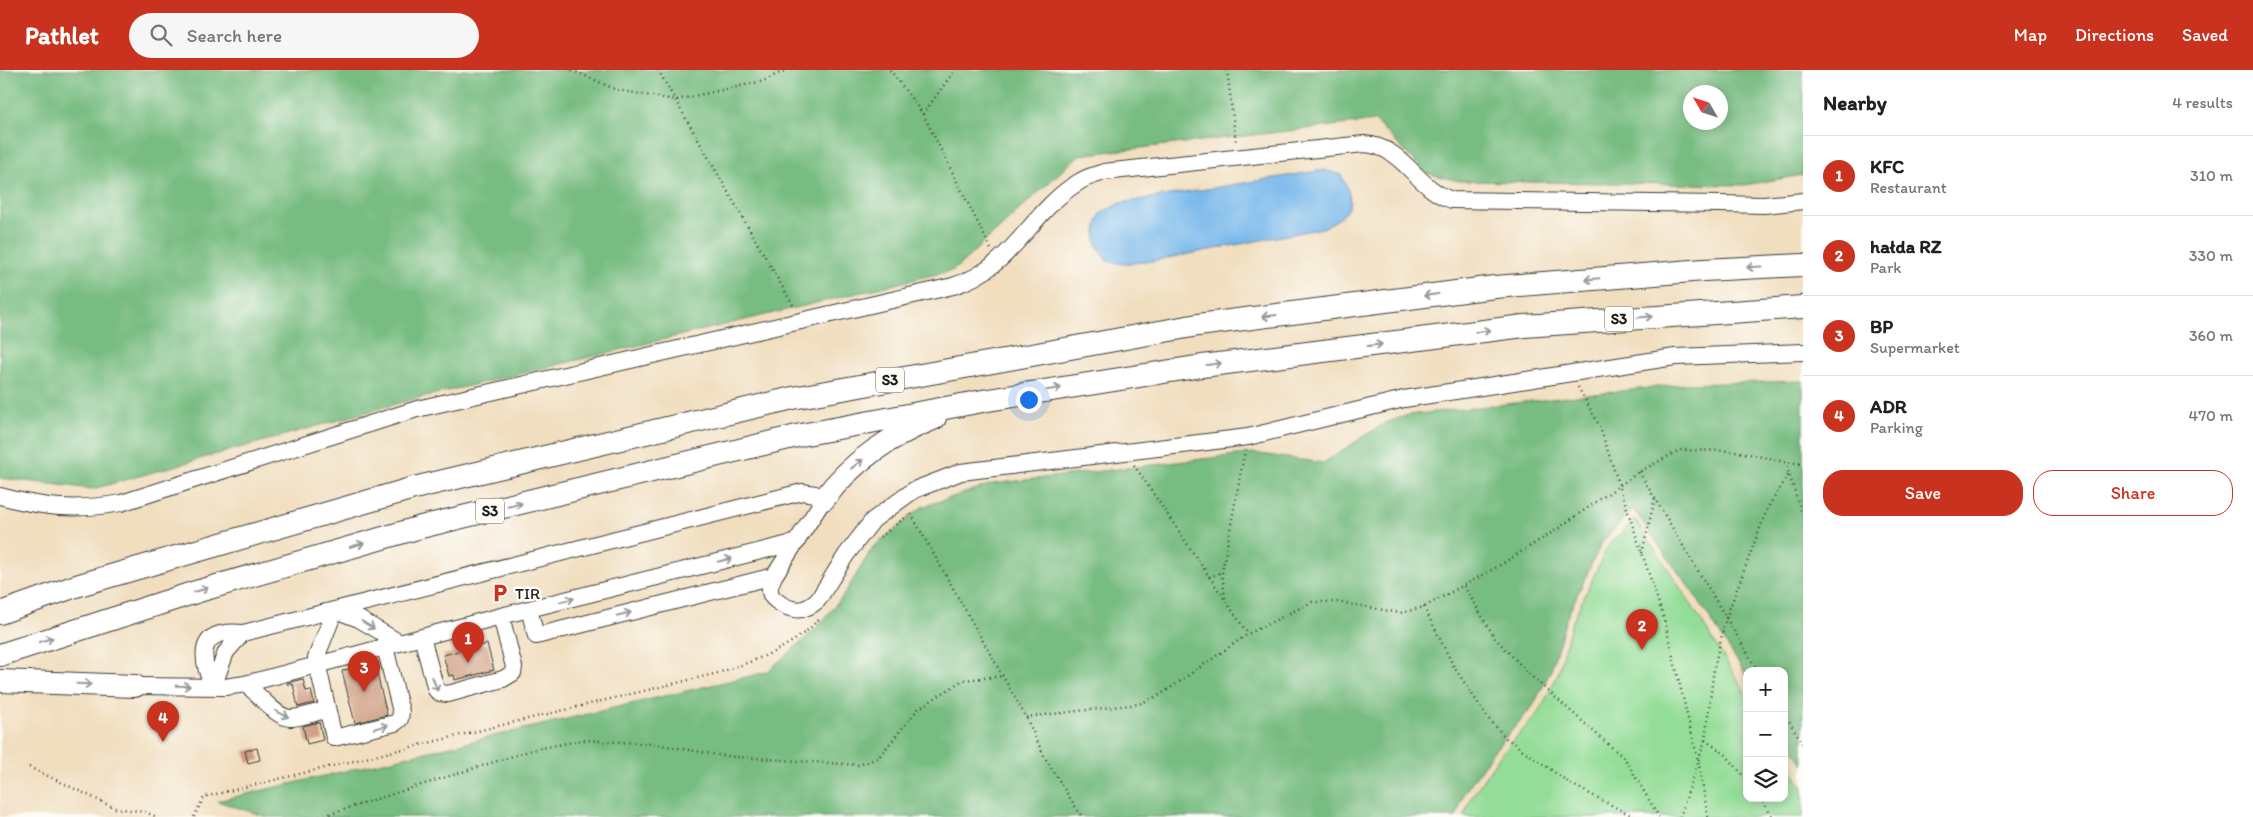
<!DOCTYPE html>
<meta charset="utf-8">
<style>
:root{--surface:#fff;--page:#f6f6f6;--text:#202124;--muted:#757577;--line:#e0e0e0;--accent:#c8321e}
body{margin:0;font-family:Itim,sans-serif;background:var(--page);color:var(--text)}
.controls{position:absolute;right:15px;bottom:15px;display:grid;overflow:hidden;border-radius:10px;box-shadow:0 2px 12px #0003}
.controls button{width:45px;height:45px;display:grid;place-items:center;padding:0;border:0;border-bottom:1px solid var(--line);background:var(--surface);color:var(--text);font:25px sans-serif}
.compass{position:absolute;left:1683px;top:15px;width:45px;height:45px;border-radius:50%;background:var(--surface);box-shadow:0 2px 12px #0003;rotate:309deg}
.you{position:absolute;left:1028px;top:329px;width:18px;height:18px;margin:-12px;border:4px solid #fff;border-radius:50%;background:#1a73e8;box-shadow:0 0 0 8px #1a73e833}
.badge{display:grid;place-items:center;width:32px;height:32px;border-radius:50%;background:var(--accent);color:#fff;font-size:16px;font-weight:700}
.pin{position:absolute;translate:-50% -41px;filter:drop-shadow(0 1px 2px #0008)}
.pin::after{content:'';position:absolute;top:26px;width:18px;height:15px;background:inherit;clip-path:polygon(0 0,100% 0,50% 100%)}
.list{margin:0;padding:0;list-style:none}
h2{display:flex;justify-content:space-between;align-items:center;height:65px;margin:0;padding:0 20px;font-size:21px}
h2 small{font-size:16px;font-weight:400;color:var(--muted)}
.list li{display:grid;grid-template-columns:32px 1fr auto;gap:15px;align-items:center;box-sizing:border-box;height:80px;padding:0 20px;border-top:1px solid var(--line)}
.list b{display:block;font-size:19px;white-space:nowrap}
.list p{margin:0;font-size:16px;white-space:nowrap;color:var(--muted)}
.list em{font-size:16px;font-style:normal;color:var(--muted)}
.actions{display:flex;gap:10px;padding:15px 20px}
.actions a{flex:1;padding:11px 0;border:1px solid var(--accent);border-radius:20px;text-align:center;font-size:18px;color:var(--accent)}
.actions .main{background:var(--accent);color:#fff}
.icon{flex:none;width:28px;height:28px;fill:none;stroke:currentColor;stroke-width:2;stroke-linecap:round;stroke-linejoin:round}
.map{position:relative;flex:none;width:1803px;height:747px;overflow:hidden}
header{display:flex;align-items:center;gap:30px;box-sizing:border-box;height:70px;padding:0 25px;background:var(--accent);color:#fff}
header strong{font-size:24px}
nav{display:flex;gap:28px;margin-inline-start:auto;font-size:18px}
.search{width:350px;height:45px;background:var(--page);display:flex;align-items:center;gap:12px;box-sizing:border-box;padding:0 18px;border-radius:28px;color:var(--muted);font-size:19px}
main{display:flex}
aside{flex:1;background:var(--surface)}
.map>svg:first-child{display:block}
.green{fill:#94dd98;stroke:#587c5a}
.forest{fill:#77bc80;stroke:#4a6c4e;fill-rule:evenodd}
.water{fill:#76b7eb;stroke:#496a84}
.building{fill:#ce9c80}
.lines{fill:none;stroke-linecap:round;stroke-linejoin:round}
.minor-casing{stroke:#3c3934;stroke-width:18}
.highway-casing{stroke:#3c3934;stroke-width:24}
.path{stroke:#3c3934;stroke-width:2.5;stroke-dasharray:1 4;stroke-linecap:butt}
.minor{stroke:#fff;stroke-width:16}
.highway{stroke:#fff;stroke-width:22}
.oneway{stroke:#999}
.labels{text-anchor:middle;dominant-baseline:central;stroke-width:5;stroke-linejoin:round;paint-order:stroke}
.shield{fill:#fdfcf7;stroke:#605f5e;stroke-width:1}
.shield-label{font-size:15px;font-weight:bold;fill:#1c1c1c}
.poi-label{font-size:16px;fill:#1c1c1c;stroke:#fdfcf7;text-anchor:start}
</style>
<header>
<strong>Pathlet</strong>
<div class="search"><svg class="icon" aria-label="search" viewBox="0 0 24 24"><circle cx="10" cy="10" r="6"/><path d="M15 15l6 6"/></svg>Search here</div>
<nav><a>Map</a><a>Directions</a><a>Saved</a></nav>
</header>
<main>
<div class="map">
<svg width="1803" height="747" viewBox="0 0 1803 747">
<rect width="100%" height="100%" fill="#fdfcf7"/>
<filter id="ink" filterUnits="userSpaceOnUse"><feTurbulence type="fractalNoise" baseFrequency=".02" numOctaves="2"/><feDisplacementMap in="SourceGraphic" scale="10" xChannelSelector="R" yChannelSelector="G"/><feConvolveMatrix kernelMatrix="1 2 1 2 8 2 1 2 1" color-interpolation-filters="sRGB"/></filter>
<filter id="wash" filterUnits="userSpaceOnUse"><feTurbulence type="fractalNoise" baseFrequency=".0096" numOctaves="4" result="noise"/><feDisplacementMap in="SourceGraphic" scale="20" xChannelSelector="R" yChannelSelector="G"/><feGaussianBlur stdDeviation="1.12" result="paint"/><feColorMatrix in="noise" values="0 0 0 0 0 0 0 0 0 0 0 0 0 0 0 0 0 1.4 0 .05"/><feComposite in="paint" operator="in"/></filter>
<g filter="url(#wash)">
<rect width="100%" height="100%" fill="#f1debf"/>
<path class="green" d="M1635,449L1692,536L1747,625V728H1784V687L1803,718V747H1464L1471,728L1498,688L1540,641L1558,604L1571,555L1607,478Z"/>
<path class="forest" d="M0,0H1803V105L1745,115L1459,111L1426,103L1375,51L1079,85L954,200L410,330L93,419L0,408ZM1690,22H1720V52H1690Z
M1803,311V694L1784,665V601H1747V606L1698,530L1633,439L1602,472L1566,549L1551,600L1533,636L1493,682L1464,723L1456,747H267L217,731L767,602L817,558L845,523L873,477L922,437L992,414L1253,383L1323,393L1385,353L1408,345L1684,314Z"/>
<path class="water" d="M1324,100L1341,105C1357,134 1351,143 1323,158L1153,191L1124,194L1107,191C1093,172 1093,166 1101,143L1120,133Z"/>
<g id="blocks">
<path class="building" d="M487,574L494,600L455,610L454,605L449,606L443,585Z
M355,597L357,604L376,599L387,645L355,653L342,601Z
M303,609L306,621L311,620L314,633L298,637L293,614L288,615L287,613Z
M319,652L323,670L307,674L303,656Z
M257,678L260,690L248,693L245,681Z"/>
</g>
</g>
<g filter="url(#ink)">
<use href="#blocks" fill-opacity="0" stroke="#3c3934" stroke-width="1"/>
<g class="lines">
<g class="minor-casing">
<path id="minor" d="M0,426C44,438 76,441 121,433L417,339L953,216C1014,198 1030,141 1079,112C1086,107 1095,105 1104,102L1364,74C1404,76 1416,119 1452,130L1719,134L1764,135L1803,131
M774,506C772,511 769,517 770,522C771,527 774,529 778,532C792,542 804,543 818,530L846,485L873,450L914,420L961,402L1248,367L1404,329L1675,287L1803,282
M422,567L436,620L440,623L448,624L503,609L513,603L514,597L501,546
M385,577L401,642L400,649L395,653L334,668L316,588L335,540L359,549L400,573
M245,614C259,623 276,649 292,648C304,647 316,642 327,640
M135,616L225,617L245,614L501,546L797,472
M213,617C199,585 198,558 243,563L802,422L815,424L824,429L774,506L536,566L529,539
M213,617L226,582L243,563"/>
</g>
<g class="highway-casing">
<path id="highway" d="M824,429C851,392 892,365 935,348
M0,543L76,516L414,418L793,328L1198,255L1495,217L1704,200L1803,195
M0,585L199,521L421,457L801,365L988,330L1202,296L1524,256L1803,237
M0,611L135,616"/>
</g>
<path class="path" d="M572,0L617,20L676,30L763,11L786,0
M658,0L794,237
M890,0L923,44L991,179
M1227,0L1236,73
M923,44L955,0
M1578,317L1599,355L1664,549L1698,690L1708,747
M1785,392L1803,447
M1134,395L1248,564
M1639,402L1758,601
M911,444L1026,647L1045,688L1082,747
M880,467L911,443
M1642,483L1655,428
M1209,507L1222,502
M1464,516L1495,568L1530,605L1625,689L1659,747
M1225,528L1222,502L1245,380
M1424,537L1454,597L1488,648L1506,668L1571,714L1634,747
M1784,643L1803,674
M1026,647L1139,634L1160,625L1248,564L1312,532H1339L1400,543L1424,537L1497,497L1553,462L1639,402L1680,380L1735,381L1785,392L1803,394
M1705,670L1726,685L1747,710
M29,697L115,738L145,742L157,747
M1760,728L1773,747
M194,747L204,727L718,603C754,591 793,578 819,549
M320,747L532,680L583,670L655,674L724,686L859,695L878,688L918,639L963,610L1003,606
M1680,747L1705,670L1714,598L1726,548L1768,437L1789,404"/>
<use href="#minor" class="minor"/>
<use href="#highway" class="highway"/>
</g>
<defs><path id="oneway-shaft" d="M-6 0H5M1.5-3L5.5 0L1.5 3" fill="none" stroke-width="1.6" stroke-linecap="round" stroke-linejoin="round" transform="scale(1.25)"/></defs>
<g class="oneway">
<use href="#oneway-shaft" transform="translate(1754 197) rotate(177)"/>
<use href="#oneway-shaft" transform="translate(1592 209) rotate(175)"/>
<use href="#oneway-shaft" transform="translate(1431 225) rotate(173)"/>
<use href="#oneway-shaft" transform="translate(1269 246) rotate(173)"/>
<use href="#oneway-shaft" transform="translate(1645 247) rotate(-4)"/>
<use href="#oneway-shaft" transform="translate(1483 261) rotate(-7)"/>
<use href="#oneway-shaft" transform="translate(1375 275) rotate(-7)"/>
<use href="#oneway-shaft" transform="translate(1214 294) rotate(-7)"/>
<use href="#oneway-shaft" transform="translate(1054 319) rotate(-9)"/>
<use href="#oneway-shaft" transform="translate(857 394) rotate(-38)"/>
<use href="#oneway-shaft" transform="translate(515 435) rotate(-14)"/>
<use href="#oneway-shaft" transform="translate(357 475) rotate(-16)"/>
<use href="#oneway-shaft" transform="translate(725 490) rotate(-14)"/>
<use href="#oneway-shaft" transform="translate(201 520) rotate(-17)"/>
<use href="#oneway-shaft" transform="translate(567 530) rotate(-14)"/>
<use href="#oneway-shaft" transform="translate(624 544) rotate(-14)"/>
<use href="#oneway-shaft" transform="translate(368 555) rotate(32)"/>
<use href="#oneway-shaft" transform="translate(46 570) rotate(-18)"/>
<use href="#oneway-shaft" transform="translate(84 614) rotate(2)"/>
<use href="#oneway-shaft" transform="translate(435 614) rotate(69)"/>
<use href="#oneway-shaft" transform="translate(183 616) rotate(1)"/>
<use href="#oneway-shaft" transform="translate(282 644) rotate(27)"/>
<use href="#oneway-shaft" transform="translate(381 657) rotate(-14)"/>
</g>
</g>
<defs>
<g id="parking-bare" transform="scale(1.5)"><path d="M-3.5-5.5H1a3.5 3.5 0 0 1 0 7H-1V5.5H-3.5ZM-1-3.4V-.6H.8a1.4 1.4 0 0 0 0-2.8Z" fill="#c8321e" stroke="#fdfcf7" stroke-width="2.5" paint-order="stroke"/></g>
</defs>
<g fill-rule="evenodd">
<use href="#parking-bare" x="500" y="523"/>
</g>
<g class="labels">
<g class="shield">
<rect x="1605" y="236.5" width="28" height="25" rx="4"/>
<rect x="876" y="297.5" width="28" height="25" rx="4"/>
<rect x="476" y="428.5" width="28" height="25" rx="4"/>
</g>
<g class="shield-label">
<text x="1619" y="249">S3</text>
<text x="890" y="310">S3</text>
<text x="490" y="441">S3</text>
</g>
<g class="poi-label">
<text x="515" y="523">TIR</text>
</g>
</g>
</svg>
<div class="controls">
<button>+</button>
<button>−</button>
<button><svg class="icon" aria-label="layers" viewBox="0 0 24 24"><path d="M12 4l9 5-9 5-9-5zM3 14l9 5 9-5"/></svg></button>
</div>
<svg class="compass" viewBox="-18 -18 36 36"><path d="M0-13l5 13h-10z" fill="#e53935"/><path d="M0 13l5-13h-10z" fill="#757577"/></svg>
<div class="you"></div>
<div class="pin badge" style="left:468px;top:593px">1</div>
<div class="pin badge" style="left:1642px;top:580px">2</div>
<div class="pin badge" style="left:364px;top:622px">3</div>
<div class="pin badge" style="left:163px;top:672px">4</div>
</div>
<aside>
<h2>Nearby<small>4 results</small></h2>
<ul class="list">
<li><span class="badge">1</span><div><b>KFC</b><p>Restaurant</p></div><em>310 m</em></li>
<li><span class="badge">2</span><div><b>hałda RZ</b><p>Park</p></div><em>330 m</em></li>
<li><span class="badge">3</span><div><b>BP</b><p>Supermarket</p></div><em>360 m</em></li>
<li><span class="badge">4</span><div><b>ADR</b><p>Parking</p></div><em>470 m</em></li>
</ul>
<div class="actions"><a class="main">Save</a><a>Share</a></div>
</aside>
</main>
